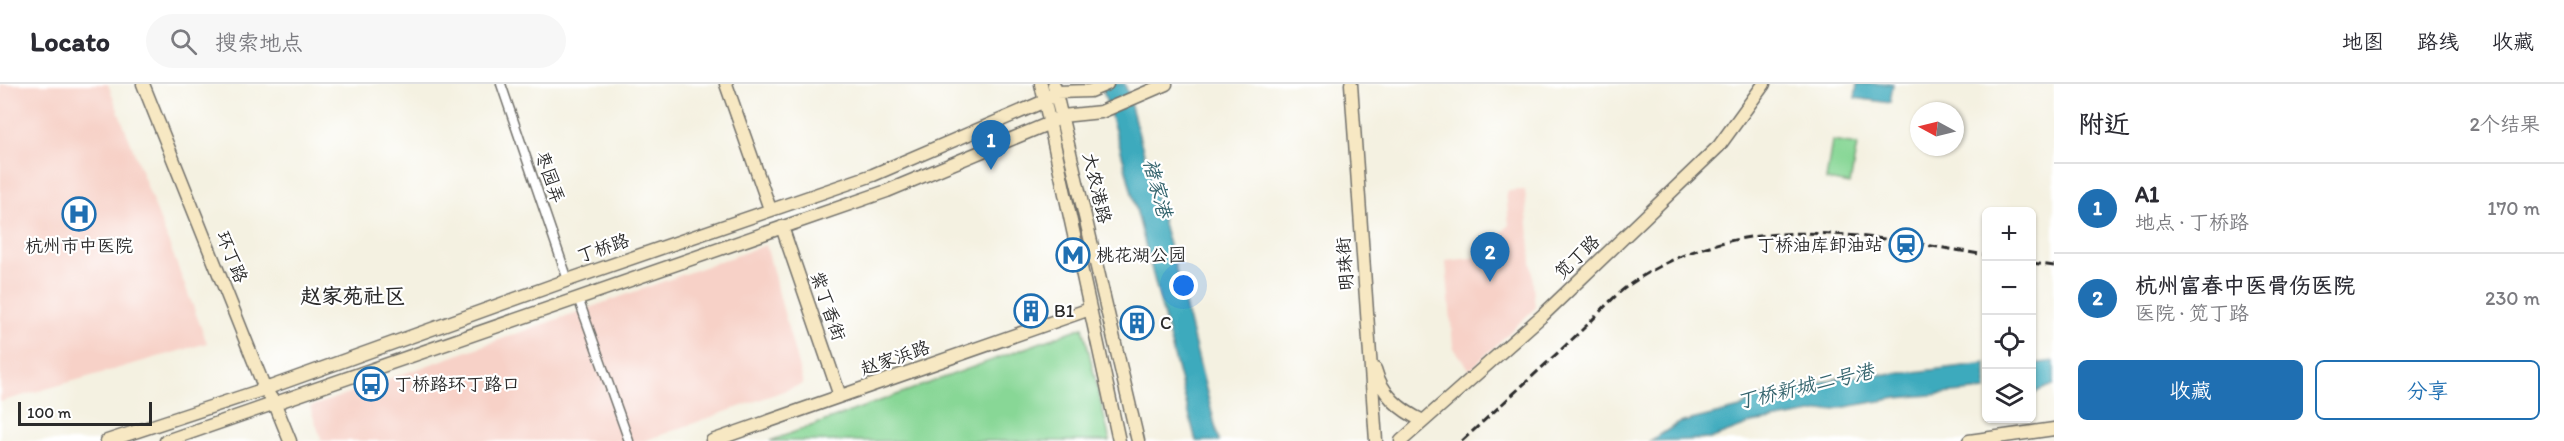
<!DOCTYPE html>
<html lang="zh">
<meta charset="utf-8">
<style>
:root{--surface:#fff;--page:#f7f7f7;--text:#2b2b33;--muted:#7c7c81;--line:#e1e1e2;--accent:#1f6fb2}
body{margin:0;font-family:Itim,"LXGW WenKai TC",sans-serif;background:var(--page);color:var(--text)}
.controls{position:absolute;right:18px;bottom:18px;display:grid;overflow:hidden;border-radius:9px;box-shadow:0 2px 4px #0004}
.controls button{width:54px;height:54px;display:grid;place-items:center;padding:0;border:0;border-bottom:2px solid var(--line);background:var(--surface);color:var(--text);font:30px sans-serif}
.compass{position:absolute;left:1910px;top:18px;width:54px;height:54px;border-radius:50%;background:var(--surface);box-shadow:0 2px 4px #0004;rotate:277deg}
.scale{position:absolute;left:18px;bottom:15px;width:134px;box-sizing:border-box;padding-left:6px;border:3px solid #2b2b2b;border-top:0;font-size:16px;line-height:21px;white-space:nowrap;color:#2b2b2b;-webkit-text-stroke:4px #fff;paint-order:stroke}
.you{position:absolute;left:1184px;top:202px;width:21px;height:21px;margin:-15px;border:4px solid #fff;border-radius:50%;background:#1a73e8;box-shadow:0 0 0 9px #1a73e833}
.badge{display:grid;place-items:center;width:39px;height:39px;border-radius:50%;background:var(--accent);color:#fff;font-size:20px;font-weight:700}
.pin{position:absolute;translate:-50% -50px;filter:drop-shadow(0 2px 3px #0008)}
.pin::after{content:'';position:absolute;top:32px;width:21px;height:18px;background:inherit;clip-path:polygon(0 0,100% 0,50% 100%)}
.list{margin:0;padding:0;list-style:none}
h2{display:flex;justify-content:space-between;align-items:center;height:78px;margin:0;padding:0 24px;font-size:26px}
h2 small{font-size:20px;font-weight:400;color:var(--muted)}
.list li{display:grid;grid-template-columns:39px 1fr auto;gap:18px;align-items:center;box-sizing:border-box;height:90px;padding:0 24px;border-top:2px solid var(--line)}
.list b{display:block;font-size:22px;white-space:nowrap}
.list p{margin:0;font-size:20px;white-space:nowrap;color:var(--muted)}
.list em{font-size:20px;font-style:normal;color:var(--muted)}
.actions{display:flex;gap:12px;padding:18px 24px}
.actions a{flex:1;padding:14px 0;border:2px solid var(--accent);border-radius:9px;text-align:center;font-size:21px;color:var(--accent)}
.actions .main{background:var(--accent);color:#fff}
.icon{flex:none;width:33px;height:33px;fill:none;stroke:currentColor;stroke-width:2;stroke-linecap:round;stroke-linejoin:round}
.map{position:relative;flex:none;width:2054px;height:357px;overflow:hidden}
header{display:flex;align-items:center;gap:36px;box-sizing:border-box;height:84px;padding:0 30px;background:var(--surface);border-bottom:2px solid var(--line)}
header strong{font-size:28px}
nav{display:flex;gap:33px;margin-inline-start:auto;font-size:21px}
.search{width:420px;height:54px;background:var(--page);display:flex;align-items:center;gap:15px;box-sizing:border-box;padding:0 21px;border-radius:33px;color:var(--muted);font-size:22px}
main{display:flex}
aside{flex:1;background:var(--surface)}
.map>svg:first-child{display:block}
.built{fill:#f7d1c7}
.green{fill:#88d796;stroke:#5a8160;stroke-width:1.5}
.water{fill:#3eaabd;stroke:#346a74;stroke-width:1.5}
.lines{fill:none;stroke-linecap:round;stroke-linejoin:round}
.street-casing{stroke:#71706b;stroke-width:11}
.secondary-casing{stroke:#71706b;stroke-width:15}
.street{stroke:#fff;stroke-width:8}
.secondary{stroke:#f7e8c3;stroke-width:12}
.rail{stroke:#2b2b2b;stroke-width:3;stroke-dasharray:9 4.5;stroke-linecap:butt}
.labels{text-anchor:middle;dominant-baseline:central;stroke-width:4.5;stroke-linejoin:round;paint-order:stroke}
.street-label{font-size:18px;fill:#2b2b2b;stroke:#fff}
.poi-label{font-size:18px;fill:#2b2b2b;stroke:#fff;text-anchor:start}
.water-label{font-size:20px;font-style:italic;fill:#34646d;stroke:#fff}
.quarter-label{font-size:21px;font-weight:bold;fill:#2b2b2b;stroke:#fff}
</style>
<header>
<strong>Locato</strong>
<div class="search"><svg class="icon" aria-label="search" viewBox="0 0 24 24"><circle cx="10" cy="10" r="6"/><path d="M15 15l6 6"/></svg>搜索地点</div>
<nav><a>地图</a><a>路线</a><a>收藏</a></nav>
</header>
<main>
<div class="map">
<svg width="2054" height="357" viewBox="0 0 2054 357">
<rect width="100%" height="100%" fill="#fff"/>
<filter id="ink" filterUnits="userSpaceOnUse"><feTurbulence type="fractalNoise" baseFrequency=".0167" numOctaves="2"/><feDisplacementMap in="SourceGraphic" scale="12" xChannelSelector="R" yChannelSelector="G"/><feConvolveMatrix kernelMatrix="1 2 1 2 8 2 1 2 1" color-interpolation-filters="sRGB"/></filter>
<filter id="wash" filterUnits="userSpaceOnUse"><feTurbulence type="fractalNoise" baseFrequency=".008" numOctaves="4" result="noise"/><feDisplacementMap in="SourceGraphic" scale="24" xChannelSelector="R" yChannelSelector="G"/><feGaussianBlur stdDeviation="1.35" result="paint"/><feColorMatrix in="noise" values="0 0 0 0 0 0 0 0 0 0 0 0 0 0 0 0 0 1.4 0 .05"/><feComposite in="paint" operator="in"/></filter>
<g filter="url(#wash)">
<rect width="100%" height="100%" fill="#f4f1e1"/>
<path class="built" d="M0,0H108L207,259L0,318Z
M1525,106L1535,224L1470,286L1453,263L1446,177L1479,173L1509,141L1506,107Z
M766,161L803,300L644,357H322L310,323Z"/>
<path class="green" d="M1832,57L1857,61L1850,100L1826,96Z
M1083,243L1110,357H770Z"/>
<path class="water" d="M1101,0H1125L1180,201L1219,357H1196L1120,63Z
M1857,0H1893L1890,19L1855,14Z
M2054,277V301L2038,307L2032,313V280Z
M1986,279V306L1897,314L1777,335L1752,339L1710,355L1650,357L1679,339L1740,324L1754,315L1843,293L1914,288Z"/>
</g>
<g filter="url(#ink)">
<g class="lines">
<g class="street-casing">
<path id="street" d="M501,0L568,196
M578,214L629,357"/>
</g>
<g class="secondary-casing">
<path id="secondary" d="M143,0L265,305L275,320L290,357
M726,0L770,125
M1041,0L1119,357
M1351,0L1376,357
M1054,1L1138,357
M782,143L840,312
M1375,285C1382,311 1400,326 1423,337
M107,357L265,305L568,196L873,91L1045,17L1056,8L1090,7L1107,0
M166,357L887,107L1050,39L1062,32L1101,28L1166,0
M712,357L1090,225
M1401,357L1543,231L1719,62L1764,0
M1969,357L2054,345"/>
</g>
<use href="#street" class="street"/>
<use href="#secondary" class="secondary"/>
<path class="rail" d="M2032,179L2054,182
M1462,357C1502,320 1543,283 1583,245C1598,231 1612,213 1629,201C1741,123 1862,151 1986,171"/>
</g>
</g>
<defs>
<g id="hospital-ring" transform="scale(1.725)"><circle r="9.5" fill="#fff" stroke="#1f6fb2" stroke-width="1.5"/><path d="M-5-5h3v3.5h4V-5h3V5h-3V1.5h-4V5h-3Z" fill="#1f6fb2"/></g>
<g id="station-ring" transform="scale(1.725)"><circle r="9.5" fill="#fff" stroke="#1f6fb2" stroke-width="1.5"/><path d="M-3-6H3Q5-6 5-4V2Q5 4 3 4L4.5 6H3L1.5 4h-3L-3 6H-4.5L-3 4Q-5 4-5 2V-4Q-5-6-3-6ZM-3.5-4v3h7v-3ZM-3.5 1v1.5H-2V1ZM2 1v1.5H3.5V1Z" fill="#1f6fb2"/></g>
<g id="metro-ring" transform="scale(1.725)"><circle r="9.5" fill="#fff" stroke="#1f6fb2" stroke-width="1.5"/><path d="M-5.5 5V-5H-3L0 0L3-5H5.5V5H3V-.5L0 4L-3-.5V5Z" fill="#1f6fb2"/></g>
<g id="building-ring" transform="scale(1.725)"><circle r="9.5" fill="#fff" stroke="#1f6fb2" stroke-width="1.5"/><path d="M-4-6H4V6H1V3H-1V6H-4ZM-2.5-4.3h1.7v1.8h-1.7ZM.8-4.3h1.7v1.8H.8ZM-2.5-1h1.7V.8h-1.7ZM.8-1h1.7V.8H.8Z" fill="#1f6fb2"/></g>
<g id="bus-ring" transform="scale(1.725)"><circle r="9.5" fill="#fff" stroke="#1f6fb2" stroke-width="1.5"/><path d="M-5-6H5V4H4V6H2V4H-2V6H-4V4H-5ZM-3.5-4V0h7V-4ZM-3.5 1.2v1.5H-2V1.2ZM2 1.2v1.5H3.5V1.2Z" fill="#1f6fb2"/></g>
</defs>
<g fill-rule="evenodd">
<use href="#hospital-ring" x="79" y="130"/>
<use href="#station-ring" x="1906" y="161"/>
<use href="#metro-ring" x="1073" y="171"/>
<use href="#building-ring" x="1031" y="227"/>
<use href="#building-ring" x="1137" y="239"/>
<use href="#bus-ring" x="371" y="300"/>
</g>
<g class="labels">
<g class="street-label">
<text transform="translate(550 93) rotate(71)">枣园弄</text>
<text transform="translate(1097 104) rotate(77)">大农港路</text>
<text transform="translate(603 164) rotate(-19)">丁桥路</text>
<text transform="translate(232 173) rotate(68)">环丁路</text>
<text transform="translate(1577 173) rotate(-44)">笕丁路</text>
<text transform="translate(1345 180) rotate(-94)">明珠街</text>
<text transform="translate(828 222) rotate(71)">紫丁香街</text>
<text transform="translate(895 274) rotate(-19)">赵家浜路</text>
</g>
<g class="poi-label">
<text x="1883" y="161" text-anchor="end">丁桥油库卸油站</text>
<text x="79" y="162" text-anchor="middle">杭州市中医院</text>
<text x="1096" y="171">桃花湖公园</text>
<text x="1054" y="227">B1</text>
<text x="1160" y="239">C</text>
<text x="394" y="300">丁桥路环丁路口</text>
</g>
<g class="water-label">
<text transform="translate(1158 104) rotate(75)">褚家港</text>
<text transform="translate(1805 302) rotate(-13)">丁桥新城二号港</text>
</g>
<g class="quarter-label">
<text x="353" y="211">赵家苑社区</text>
</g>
</g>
</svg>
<div class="controls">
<button>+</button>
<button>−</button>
<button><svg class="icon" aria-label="locate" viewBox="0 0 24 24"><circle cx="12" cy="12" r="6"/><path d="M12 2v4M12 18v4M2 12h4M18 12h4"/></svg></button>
<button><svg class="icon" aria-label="layers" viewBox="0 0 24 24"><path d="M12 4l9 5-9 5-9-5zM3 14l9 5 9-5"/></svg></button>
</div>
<svg class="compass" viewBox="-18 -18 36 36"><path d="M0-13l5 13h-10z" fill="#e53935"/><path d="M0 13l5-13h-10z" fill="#7c7c81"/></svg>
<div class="scale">100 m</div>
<div class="you"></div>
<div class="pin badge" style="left:991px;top:86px">1</div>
<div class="pin badge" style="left:1490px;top:198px">2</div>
</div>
<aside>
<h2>附近<small>2个结果</small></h2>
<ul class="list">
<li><span class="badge">1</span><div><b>A1</b><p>地点 · 丁桥路</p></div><em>170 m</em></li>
<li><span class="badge">2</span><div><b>杭州富春中医骨伤医院</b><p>医院 · 笕丁路</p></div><em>230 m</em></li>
</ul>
<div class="actions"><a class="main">收藏</a><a>分享</a></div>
</aside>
</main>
